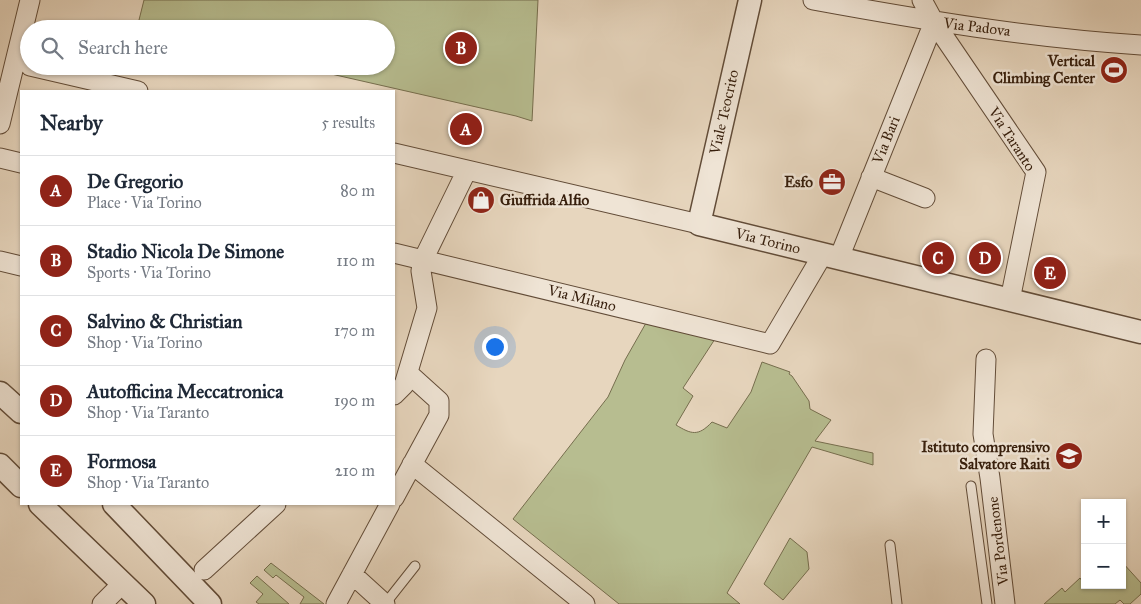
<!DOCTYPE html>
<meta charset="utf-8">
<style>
:root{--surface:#fff;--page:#f2f2f3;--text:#1f2937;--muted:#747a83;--line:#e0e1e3;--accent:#8f2418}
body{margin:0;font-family:"IM FELL Great Primer",serif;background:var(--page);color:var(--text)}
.controls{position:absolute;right:15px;bottom:15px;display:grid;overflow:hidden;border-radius:0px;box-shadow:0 1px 4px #0004}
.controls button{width:45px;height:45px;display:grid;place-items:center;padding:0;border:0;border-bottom:1px solid var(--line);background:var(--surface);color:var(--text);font:25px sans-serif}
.you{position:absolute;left:494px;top:346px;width:18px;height:18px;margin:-12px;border:4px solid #fff;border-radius:50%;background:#1a73e8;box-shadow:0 0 0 8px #1a73e833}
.badge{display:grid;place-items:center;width:32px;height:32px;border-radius:50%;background:var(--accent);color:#fff;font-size:16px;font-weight:700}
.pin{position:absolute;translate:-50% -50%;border:2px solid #fff;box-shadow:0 1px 5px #0006}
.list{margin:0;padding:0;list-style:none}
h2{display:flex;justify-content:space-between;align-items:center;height:65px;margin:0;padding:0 20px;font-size:21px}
h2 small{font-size:16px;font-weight:400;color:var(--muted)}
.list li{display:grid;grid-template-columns:32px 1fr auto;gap:15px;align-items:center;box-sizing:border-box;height:70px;padding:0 20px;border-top:1px solid var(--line)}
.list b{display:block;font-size:19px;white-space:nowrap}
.list p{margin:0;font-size:16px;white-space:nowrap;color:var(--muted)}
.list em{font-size:16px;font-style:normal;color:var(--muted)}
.icon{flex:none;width:28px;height:28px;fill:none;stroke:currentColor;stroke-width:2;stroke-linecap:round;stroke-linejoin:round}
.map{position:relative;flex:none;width:1141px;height:604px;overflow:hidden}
.search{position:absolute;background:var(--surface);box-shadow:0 1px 4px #0004;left:20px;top:20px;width:375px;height:55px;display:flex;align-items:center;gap:12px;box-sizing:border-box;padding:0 18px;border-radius:28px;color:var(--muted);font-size:19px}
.panel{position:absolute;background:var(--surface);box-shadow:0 1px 4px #0004;left:20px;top:90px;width:375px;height:415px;border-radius:0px}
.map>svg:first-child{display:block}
.green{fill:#b7bd90;stroke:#766e4e}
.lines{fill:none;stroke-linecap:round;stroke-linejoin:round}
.service-casing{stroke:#624c38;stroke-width:11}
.minor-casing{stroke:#624c38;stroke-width:21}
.tertiary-casing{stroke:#624c38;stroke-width:25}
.service{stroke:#efe4d5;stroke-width:9}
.minor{stroke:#efe4d5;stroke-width:19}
.tertiary{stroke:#efe4d5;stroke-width:22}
.labels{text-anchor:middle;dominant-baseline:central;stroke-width:5;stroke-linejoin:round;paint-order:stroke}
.street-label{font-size:15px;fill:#361e0c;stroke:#efe4d5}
.poi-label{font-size:15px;font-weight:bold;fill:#361e0c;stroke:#efe4d5;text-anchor:end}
</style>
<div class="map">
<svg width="1141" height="604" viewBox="0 0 1141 604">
<rect width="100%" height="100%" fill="#e7d6be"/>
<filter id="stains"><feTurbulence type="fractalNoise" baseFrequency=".004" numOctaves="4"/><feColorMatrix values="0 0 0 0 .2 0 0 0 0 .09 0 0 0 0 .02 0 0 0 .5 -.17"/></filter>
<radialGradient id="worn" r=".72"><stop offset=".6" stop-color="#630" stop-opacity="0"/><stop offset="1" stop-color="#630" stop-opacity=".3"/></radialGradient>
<path class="green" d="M144,0H538L532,121L516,116L296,66H386V29H140L137,28Z
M646,323L715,339L683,388L693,396L676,425C691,434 698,437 712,422L727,428L751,392L762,362L790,372L789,374L792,376L809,401L810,409L831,420L815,441L873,453V465L812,447L727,593L740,604H619L513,519L608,397L625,360Z
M790,538L807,552L809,569L783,600L764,584Z
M1122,562L1141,583V594L1130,604H1124L1120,600L1115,604H1044L1062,588L1065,592L1080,578L1085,585H1122Z
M271,563L324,604H300L304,597L276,575L273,578L264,570Z
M257,576L289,604H259L256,602L263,594L250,583Z"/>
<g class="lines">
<g class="service-casing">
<path id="service" d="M971,486L987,604
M890,545L897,604
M385,604L415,566"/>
</g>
<g class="minor-casing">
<path id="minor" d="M813,0C922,20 1031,38 1141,45
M922,0L934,22L1036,172L1010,300
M30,66L138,91
M0,124L30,0
M394,153L699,224
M0,158L21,163
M871,177L925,198
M394,253L770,344L823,254
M839,258L934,22
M0,261L21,266
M986,359L983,434L990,478L1005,604
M394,395L404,385L427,308L421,271L423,260L467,170
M412,464L585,604
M394,498L439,415V401L408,373
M204,570L276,504
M352,574L385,604
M102,604L123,583
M336,604L390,504"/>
</g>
<g class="tertiary-casing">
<path id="tertiary" d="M750,0L699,224L1141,332
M0,393L21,412
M0,465L21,486
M40,504L144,604
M114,504L210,604"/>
</g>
<use href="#service" class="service"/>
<use href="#minor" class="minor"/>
<use href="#tertiary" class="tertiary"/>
</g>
<defs>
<g id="stadium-disc" transform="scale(1.4375)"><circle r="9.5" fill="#8f2418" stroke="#efe4d5"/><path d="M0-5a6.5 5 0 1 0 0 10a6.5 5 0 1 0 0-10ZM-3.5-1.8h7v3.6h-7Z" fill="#fff"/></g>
<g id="office-disc" transform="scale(1.4375)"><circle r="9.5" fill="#8f2418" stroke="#efe4d5"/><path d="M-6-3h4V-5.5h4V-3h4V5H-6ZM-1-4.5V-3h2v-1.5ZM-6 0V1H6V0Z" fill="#fff"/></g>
<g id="shop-disc" transform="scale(1.4375)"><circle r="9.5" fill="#8f2418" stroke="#efe4d5"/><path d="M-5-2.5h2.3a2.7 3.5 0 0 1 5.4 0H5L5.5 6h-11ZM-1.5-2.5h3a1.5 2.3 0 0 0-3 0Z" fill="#fff"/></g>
<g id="school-disc" transform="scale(1.4375)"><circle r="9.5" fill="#8f2418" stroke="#efe4d5"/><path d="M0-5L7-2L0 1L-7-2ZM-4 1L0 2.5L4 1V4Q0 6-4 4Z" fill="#fff"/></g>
</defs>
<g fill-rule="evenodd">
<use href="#stadium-disc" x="1114" y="70"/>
<use href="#office-disc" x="832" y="182"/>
<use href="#shop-disc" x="481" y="200"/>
<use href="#school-disc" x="1069" y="456"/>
</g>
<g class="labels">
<g class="street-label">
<text transform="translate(977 27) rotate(7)">Via Padova</text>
<text transform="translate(724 112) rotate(-77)">Viale Teocrito</text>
<text transform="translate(1012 139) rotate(57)">Via Taranto</text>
<text transform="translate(886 140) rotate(-68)">Via Bari</text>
<text transform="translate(768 241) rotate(14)">Via Torino</text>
<text transform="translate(582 298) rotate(14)">Via Milano</text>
<text transform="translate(998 541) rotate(-97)">Via Pordenone</text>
</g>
<g class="poi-label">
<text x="1095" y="61">Vertical<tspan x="1095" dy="17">Climbing Center</tspan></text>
<text x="813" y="182">Esfo</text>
<text x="500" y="200" text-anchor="start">Giuffrida Alfio</text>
<text x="1050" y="447">Istituto comprensivo<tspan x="1050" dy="17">Salvatore Raiti</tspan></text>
</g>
</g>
<rect width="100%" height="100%" filter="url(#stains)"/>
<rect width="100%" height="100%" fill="url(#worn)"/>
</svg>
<div class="controls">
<button>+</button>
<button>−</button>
</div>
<div class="you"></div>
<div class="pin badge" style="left:466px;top:129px">A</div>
<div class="pin badge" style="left:461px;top:48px">B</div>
<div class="pin badge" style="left:938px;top:258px">C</div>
<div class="pin badge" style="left:985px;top:258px">D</div>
<div class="pin badge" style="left:1050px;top:273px">E</div>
<div class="search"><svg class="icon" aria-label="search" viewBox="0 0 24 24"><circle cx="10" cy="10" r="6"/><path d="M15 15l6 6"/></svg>Search here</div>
<section class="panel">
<h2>Nearby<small>5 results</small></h2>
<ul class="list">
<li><span class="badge">A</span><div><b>De Gregorio</b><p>Place · Via Torino</p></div><em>80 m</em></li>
<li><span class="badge">B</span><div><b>Stadio Nicola De Simone</b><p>Sports · Via Torino</p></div><em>110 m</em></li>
<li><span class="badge">C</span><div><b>Salvino &amp; Christian</b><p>Shop · Via Torino</p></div><em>170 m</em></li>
<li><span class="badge">D</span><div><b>Autofficina Meccatronica</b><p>Shop · Via Taranto</p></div><em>190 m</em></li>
<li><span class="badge">E</span><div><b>Formosa</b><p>Shop · Via Taranto</p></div><em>210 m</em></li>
</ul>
</section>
</div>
